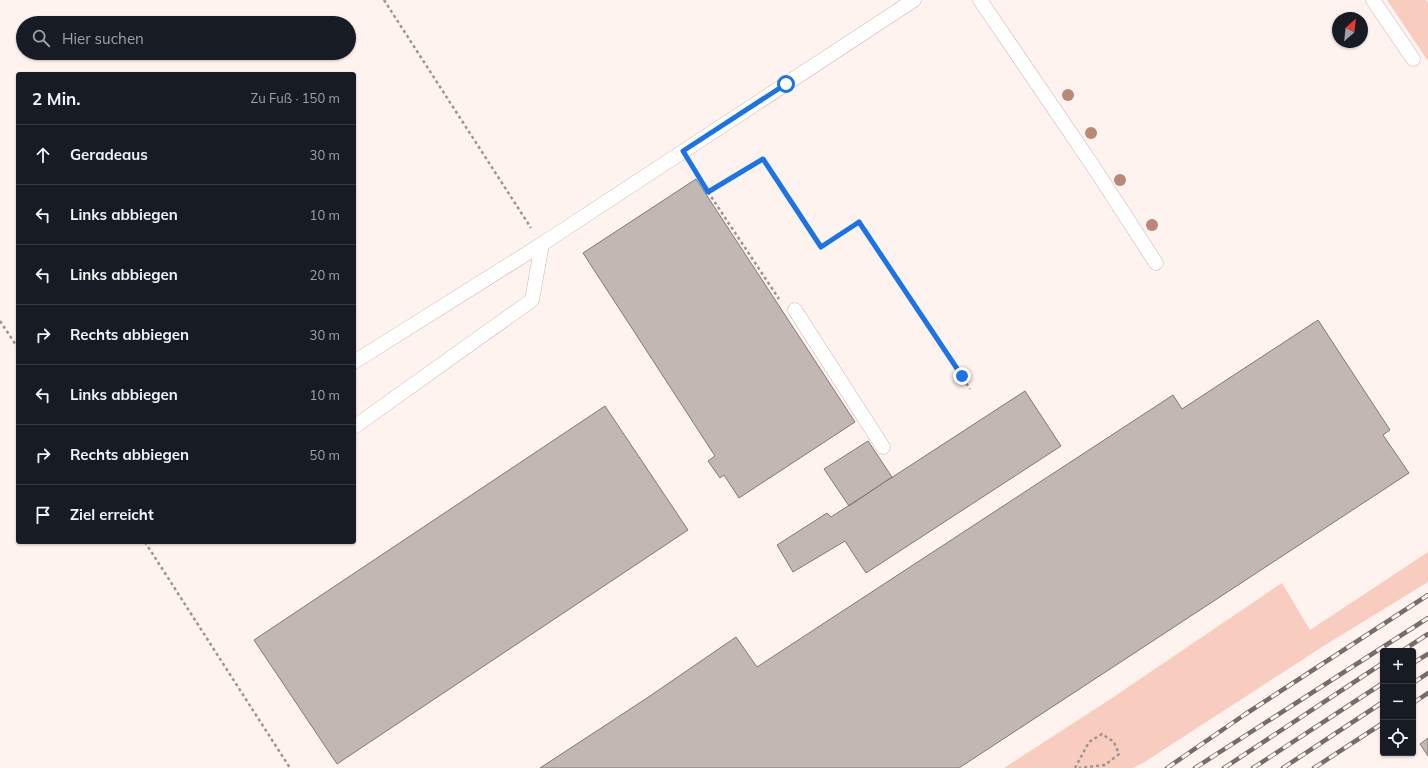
<!DOCTYPE html>
<html lang="de">
<meta charset="utf-8">
<style>
:root{--surface:#171b24;--page:#242831;--text:#f1f3f6;--muted:#9ea1a6;--line:#363941}
body{margin:0;font-family:Mulish,sans-serif;background:var(--page);color:var(--text)}
.controls{position:absolute;right:12px;bottom:12px;display:grid;overflow:hidden;border-radius:4px;box-shadow:0 1px 3px #0004}
.controls button{width:36px;height:36px;display:grid;place-items:center;padding:0;border:0;border-bottom:1px solid var(--line);background:var(--surface);color:var(--text);font:20px sans-serif}
.compass{position:absolute;left:1332px;top:12px;width:36px;height:36px;border-radius:50%;background:var(--surface);box-shadow:0 1px 3px #0004;rotate:27deg}
.stop{position:absolute;width:12px;height:12px;margin:-9px;border:3px solid #1a73e8;border-radius:50%;background:#fff}
.stop.end{background:#1a73e8;border-color:#fff;box-shadow:0 1px 4px #0008}
.list{margin:0;padding:0;list-style:none}
h2{display:flex;justify-content:space-between;align-items:center;height:52px;margin:0;padding:0 16px;font-size:17px}
h2 small{font-size:13px;font-weight:400;color:var(--muted)}
.list li{display:grid;grid-template-columns:26px 1fr auto;gap:12px;align-items:center;box-sizing:border-box;height:60px;padding:0 16px;border-top:1px solid var(--line)}
.list b{display:block;font-size:15px;white-space:nowrap}
.list em{font-size:13px;font-style:normal;color:var(--muted)}
.icon{flex:none;width:22px;height:22px;fill:none;stroke:currentColor;stroke-width:2;stroke-linecap:round;stroke-linejoin:round}
.map{position:relative;flex:none;width:1428px;height:768px;overflow:hidden}
.search{position:absolute;background:var(--surface);box-shadow:0 1px 3px #0004;left:16px;top:16px;width:340px;height:44px;display:flex;align-items:center;gap:10px;box-sizing:border-box;padding:0 14px;border-radius:22px;color:var(--muted);font-size:15px}
.panel{position:absolute;background:var(--surface);box-shadow:0 1px 3px #0004;left:16px;top:72px;width:340px;height:472px;border-radius:4px}
.map>svg:first-child{display:block}
.green{fill:#f8cdbf}
.building{fill:#c3b7b4;stroke:#837875}
.lines{fill:none;stroke-linecap:round;stroke-linejoin:round}
.lane-casing{stroke:#c3b7b3;stroke-width:15}
.path{stroke:#9d9592;stroke-width:2.5;stroke-dasharray:3 3;stroke-linecap:butt}
.lane{stroke:#fff;stroke-width:14}
.rail-casing{stroke:#746d6b;stroke-width:4.5}
.rail{stroke:#fff3ef;stroke-width:3;stroke-dasharray:9;stroke-linecap:butt}
.tree{fill:#ba8876}
.route{stroke:#1a73e8;stroke-width:5}
</style>
<div class="map">
<svg width="1428" height="768" viewBox="0 0 1428 768">
<rect width="100%" height="100%" fill="#fff3ef"/>
<path class="green" d="M1387,0H1426L1428,2V61Z
M1428,552V582L1322,647L1143,763L1133,768H1004L1109,700L1282,583L1310,630Z"/>
<path class="building" d="M696,179L855,422L739,498L724,475L720,478L708,461L715,456L583,253Z
M1318,320L1390,430L1383,435L1409,473L959,768H540L647,698L736,637L757,667L1173,395L1182,409Z
M1025,391L1061,446L866,573L845,541L793,572L777,545L827,513L831,517Z
M605,406L688,530L337,764L254,640Z
M868,441L892,477L849,506L824,469Z
M1428,738V756L1420,744Z"/>
<g class="lines">
<g class="lane-casing">
<path id="lane" d="M980,0L1093,166L1156,263
M1373,0L1413,59
M795,310L883,447
M354,362L542,244L914,0
M354,427L532,300L542,244"/>
</g>
<path class="path" d="M384,0L531,228
M693,167L708,192L763,159L821,247L859,222L970,389
M708,192L779,299
M0,321L18,348
M145,542L290,768
M1075,768L1089,742L1102,734L1114,742L1119,754L1105,765L1079,768"/>
<use href="#lane" class="lane"/>
<g class="rail-casing">
<path id="rail" d="M1402,651L1428,634
M1413,663L1428,654
M1413,683L1428,673
M1413,703L1428,693
M1167,768L1244,715L1428,595
M1195,768L1428,618
M1224,768L1383,663
M1253,768L1383,683
M1283,768L1383,702
M1314,768L1383,723"/>
</g>
<use href="#rail" class="rail"/>
</g>
<g class="tree">
<circle cx="1068" cy="95" r="6"/>
<circle cx="1091" cy="133" r="6"/>
<circle cx="1120" cy="180" r="6"/>
<circle cx="1152" cy="225" r="6"/>
</g>
<g class="lines">
<path class="route" d="M786,84L683,151L708,192L763,159L821,247L859,222L962,376"/>
</g>
</svg>
<div class="controls">
<button>+</button>
<button>−</button>
<button><svg class="icon" aria-label="locate" viewBox="0 0 24 24"><circle cx="12" cy="12" r="6"/><path d="M12 2v4M12 18v4M2 12h4M18 12h4"/></svg></button>
</div>
<svg class="compass" viewBox="-18 -18 36 36"><path d="M0-13l5 13h-10z" fill="#e53935"/><path d="M0 13l5-13h-10z" fill="#9ea1a6"/></svg>
<div class="stop" style="left:786px;top:84px"></div>
<div class="stop end" style="left:962px;top:376px"></div>
<div class="search"><svg class="icon" aria-label="search" viewBox="0 0 24 24"><circle cx="10" cy="10" r="6"/><path d="M15 15l6 6"/></svg>Hier suchen</div>
<section class="panel">
<h2>2 Min.<small>Zu Fuß · 150 m</small></h2>
<ul class="list">
<li><svg class="icon" aria-label="ahead" viewBox="0 0 24 24"><path d="M12 20V5M6 11l6-6 6 6"/></svg><div><b>Geradeaus</b></div><em>30 m</em></li>
<li><svg class="icon" aria-label="left" viewBox="0 0 24 24"><path d="M17 20v-9H6M10 6l-5 5 5 5"/></svg><div><b>Links abbiegen</b></div><em>10 m</em></li>
<li><svg class="icon" aria-label="left" viewBox="0 0 24 24"><path d="M17 20v-9H6M10 6l-5 5 5 5"/></svg><div><b>Links abbiegen</b></div><em>20 m</em></li>
<li><svg class="icon" aria-label="right" viewBox="0 0 24 24"><path d="M7 20v-9h11M14 6l5 5-5 5"/></svg><div><b>Rechts abbiegen</b></div><em>30 m</em></li>
<li><svg class="icon" aria-label="left" viewBox="0 0 24 24"><path d="M17 20v-9H6M10 6l-5 5 5 5"/></svg><div><b>Links abbiegen</b></div><em>10 m</em></li>
<li><svg class="icon" aria-label="right" viewBox="0 0 24 24"><path d="M7 20v-9h11M14 6l5 5-5 5"/></svg><div><b>Rechts abbiegen</b></div><em>50 m</em></li>
<li><svg class="icon" aria-label="arrive" viewBox="0 0 24 24"><path d="M6 21V4h12l-3 4 3 4H6"/></svg><div><b>Ziel erreicht</b></div></li>
</ul>
</section>
</div>
